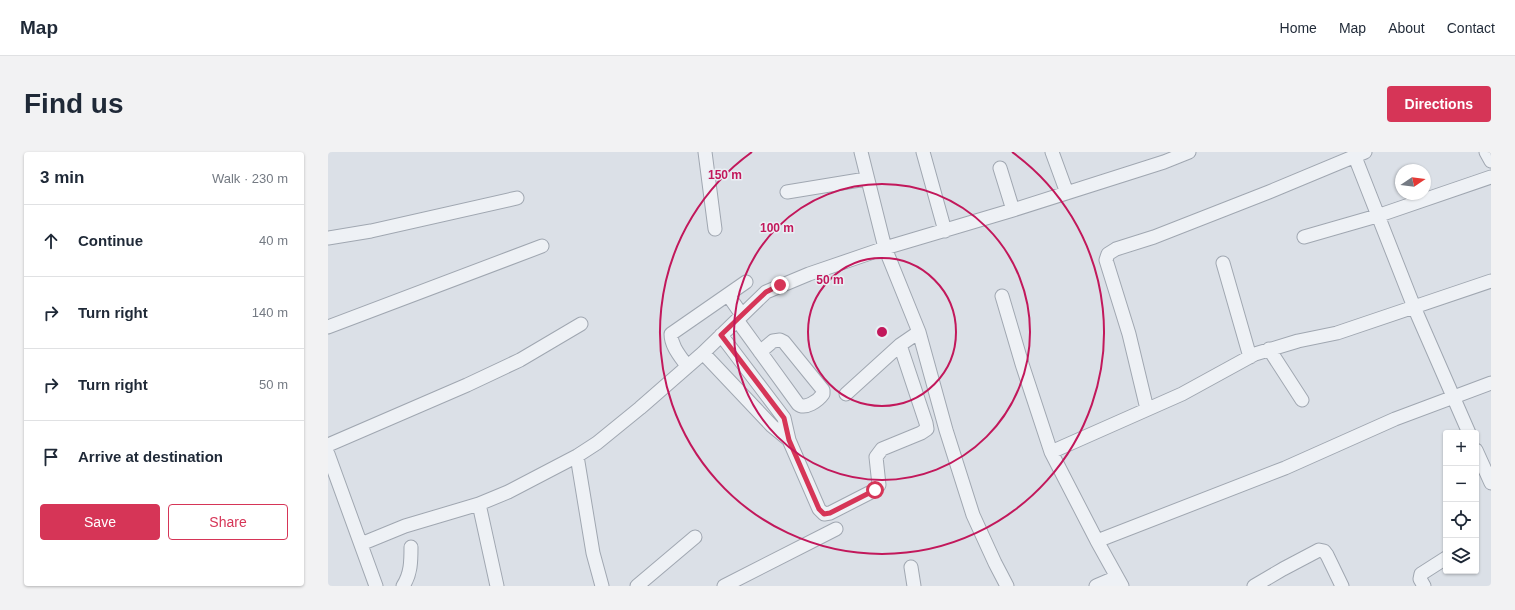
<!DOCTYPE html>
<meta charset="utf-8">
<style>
:root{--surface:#fff;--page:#f2f2f3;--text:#1f2937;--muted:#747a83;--line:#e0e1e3;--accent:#d63557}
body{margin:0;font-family:Helvetica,sans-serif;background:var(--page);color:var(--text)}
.controls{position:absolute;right:12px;bottom:12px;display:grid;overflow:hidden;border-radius:4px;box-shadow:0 1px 3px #0004}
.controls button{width:36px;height:36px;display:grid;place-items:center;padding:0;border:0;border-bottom:1px solid var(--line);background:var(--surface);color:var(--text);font:20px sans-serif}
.compass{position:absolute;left:1067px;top:12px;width:36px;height:36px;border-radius:50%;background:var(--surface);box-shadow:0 1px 3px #0004;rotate:77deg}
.stop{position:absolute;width:12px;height:12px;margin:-9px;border:3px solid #d63557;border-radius:50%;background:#fff}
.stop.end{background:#d63557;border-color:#fff;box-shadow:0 1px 4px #0008}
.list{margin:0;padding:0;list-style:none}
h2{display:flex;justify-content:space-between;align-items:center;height:52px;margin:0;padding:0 16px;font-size:17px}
h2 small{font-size:13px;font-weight:400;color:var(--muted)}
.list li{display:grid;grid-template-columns:26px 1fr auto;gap:12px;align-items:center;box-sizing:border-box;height:72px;padding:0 16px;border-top:1px solid var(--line)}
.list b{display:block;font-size:15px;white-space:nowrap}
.list em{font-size:13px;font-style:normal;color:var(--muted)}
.actions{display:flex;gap:8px;padding:12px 16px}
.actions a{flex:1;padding:9px 0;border:1px solid var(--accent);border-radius:4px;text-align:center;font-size:14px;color:var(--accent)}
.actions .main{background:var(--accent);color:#fff}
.icon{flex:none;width:22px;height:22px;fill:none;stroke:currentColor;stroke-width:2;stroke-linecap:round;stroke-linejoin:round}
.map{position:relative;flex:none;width:1163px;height:434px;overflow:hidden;border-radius:4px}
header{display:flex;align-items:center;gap:24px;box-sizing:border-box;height:56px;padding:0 20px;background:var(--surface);border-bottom:1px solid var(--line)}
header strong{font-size:19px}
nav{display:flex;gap:22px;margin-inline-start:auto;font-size:14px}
.intro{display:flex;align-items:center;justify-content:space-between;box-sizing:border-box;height:96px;padding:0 24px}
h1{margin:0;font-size:28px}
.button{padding:10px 18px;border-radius:4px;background:var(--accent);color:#fff;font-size:14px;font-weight:700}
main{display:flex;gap:24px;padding:0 24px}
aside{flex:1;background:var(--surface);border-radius:4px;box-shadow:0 1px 3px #0004}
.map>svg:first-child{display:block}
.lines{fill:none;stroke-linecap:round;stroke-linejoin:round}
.minor-casing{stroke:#a0a7b1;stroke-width:15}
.minor{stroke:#eef1f5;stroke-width:13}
.route{stroke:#d63557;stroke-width:5}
.ring{fill:none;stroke:#c2185b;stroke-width:2}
.centre{fill:#c2185b;stroke:#eaeff4;stroke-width:2}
.ring-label{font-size:12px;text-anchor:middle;font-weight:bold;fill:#c2185b;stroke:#eaeff4;stroke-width:3;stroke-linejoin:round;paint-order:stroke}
</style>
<header>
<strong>Map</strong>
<nav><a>Home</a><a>Map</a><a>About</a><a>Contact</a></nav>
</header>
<div class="intro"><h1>Find us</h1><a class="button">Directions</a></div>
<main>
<aside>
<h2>3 min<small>Walk · 230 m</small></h2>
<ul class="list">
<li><svg class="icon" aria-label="ahead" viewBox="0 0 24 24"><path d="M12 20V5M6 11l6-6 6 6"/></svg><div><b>Continue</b></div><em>40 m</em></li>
<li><svg class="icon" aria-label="right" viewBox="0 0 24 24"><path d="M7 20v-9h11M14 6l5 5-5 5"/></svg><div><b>Turn right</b></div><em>140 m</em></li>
<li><svg class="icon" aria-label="right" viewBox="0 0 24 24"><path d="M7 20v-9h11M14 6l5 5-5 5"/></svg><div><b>Turn right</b></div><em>50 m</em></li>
<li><svg class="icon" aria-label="arrive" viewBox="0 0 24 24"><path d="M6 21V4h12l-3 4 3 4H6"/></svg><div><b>Arrive at destination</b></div></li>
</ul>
<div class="actions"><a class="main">Save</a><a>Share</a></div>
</aside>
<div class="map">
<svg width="1163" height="434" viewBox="0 0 1163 434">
<rect width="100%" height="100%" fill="#dbe0e7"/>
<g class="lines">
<g class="minor-casing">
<path id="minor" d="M377,0L387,77
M533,0L557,96L591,180L618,278L645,363L667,411L679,434
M595,0L617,79
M724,0L739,41
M1158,0L1163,9
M1027,5L1086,155L1141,281
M672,16L685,58
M459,40L538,27
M976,85L1049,64L1163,25
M0,86L43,79L189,46
M895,111L922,205
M400,143L414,163
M674,144L694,212L723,300L769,389L794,434
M409,168L470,252C477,258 490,249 495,242V238L456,190L452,188L445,189L432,200
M0,175L214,94
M393,183L456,266L461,288L491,357L496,362L502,361L547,338L551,333L548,305L554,297L593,281L599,277L598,271L572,193
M941,197L974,248
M375,201L444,274L461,288
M359,214C352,204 343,194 343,182L418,130
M518,242L572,193L591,180
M819,257L801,182L778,108L780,102L788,97L826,85L941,40L1037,0
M0,293L139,233L192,208L253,172
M1148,298L1163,331
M723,300L854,242L927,202L970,189L1009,181L1163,129
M0,302L48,434
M249,304L265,401L274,434
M151,352L169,434
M769,389L957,316L1067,267L1163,231
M33,392L77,374L151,352L180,340L249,304L269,291L312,256L375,201L438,140L481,122L557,96L685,58L836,10L861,0
M583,415L586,434
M75,434C83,422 83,409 83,395
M309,434L367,385
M396,434L508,377
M768,434L789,425
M926,434L955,417L991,398L996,399L999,403L1014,434
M1096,434L1092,427L1093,422L1118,406"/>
</g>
<use href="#minor" class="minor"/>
</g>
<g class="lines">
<path class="route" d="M452,133L438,140L393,183L456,266L461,288L491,357L496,362L502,361L547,338"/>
</g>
<g class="ring">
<circle cx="554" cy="180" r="74"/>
<circle cx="554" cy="180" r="148"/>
<path d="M684 0A222 222 0 1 1 424 0"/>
</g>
<circle cx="554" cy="180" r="6" class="centre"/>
<g class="ring-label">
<text x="397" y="27">150 m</text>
<text x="449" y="80">100 m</text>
<text x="502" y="132">50 m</text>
</g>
</svg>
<div class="controls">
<button>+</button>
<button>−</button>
<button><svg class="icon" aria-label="locate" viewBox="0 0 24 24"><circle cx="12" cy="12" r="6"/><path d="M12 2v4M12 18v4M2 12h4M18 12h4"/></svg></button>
<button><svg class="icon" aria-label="layers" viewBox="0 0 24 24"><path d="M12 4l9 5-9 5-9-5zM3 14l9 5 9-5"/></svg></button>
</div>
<svg class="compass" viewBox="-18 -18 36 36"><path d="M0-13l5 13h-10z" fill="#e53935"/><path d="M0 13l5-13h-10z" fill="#747a83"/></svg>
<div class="stop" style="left:547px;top:338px"></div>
<div class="stop end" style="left:452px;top:133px"></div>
</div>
</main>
